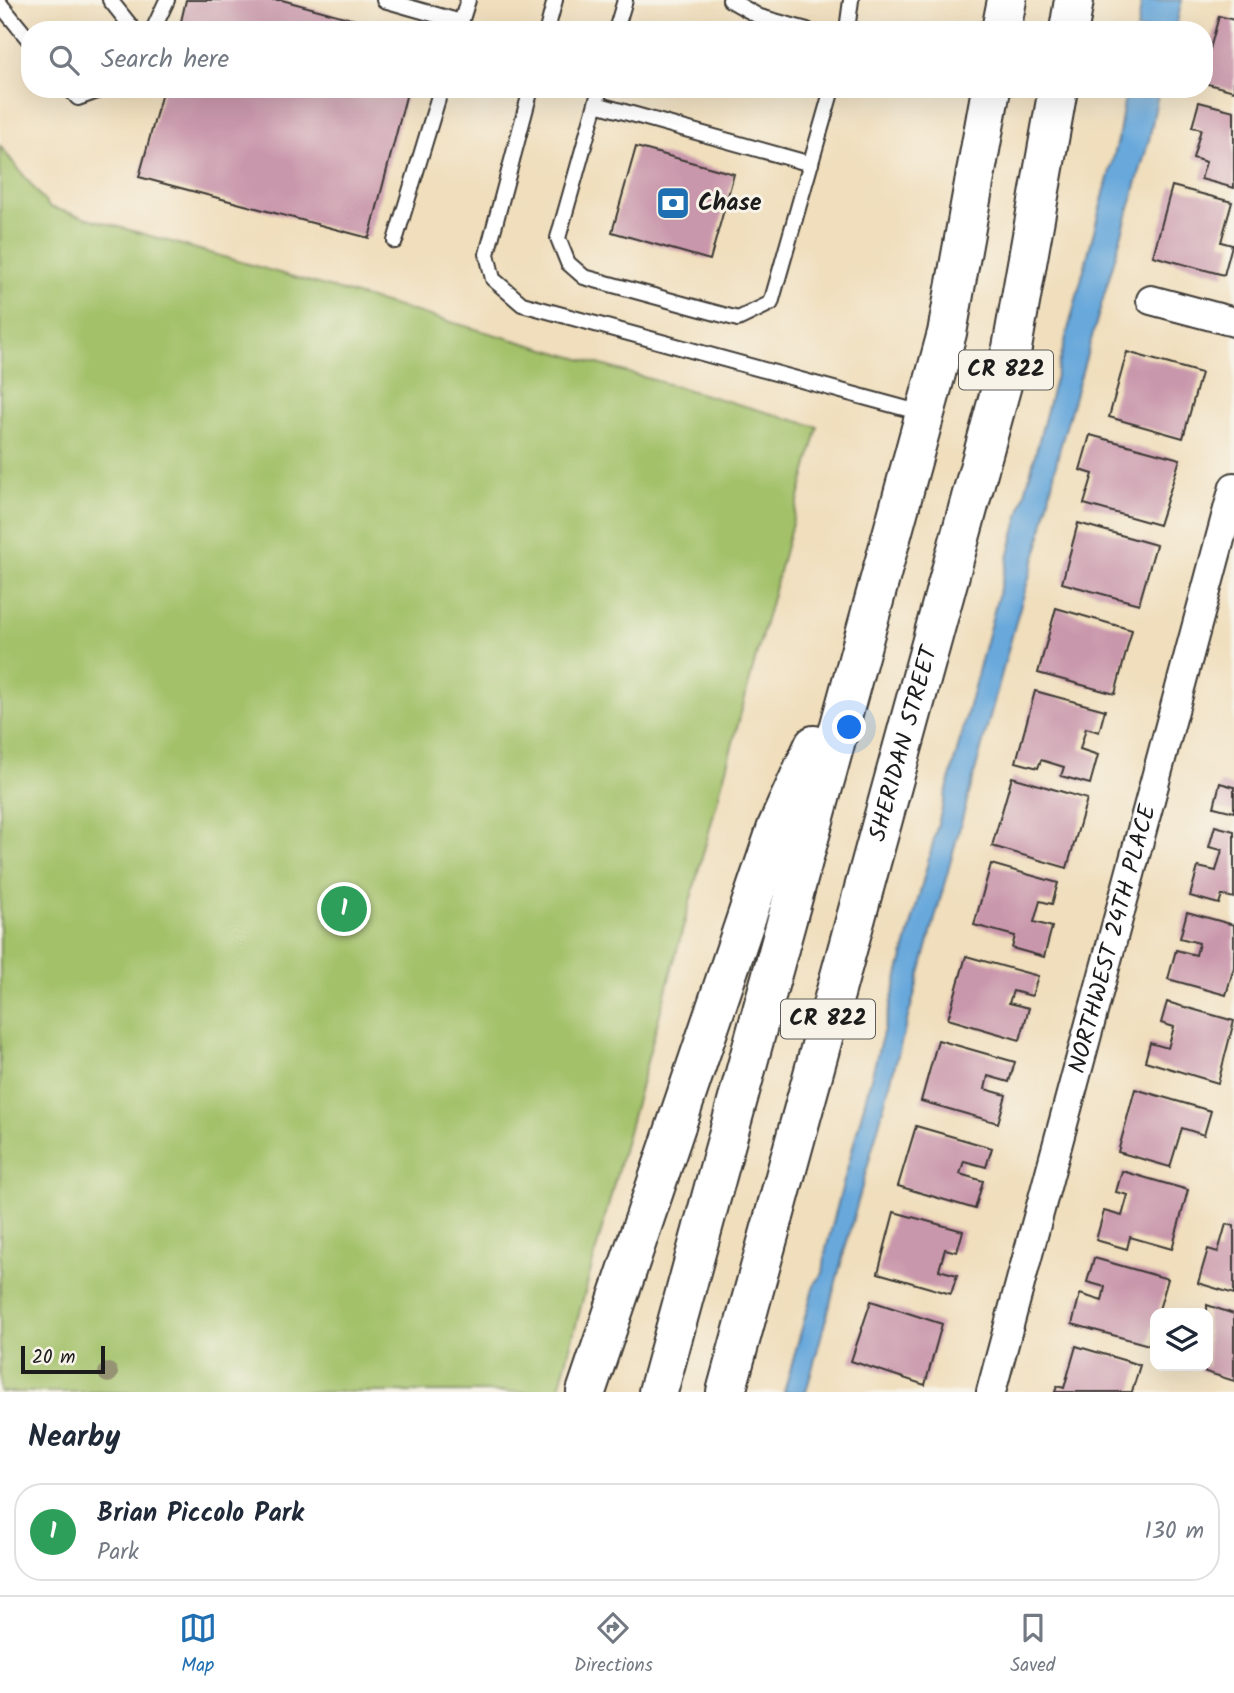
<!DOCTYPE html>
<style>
:root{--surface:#fff;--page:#f6f6f7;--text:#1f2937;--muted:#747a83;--line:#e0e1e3;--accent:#1f6fb2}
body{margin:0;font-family:Kalam,sans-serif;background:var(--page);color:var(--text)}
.controls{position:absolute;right:21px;bottom:21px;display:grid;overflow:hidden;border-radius:14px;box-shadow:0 7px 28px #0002}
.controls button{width:63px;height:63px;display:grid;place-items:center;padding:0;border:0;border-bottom:2px solid var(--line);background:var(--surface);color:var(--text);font:35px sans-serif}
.scale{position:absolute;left:21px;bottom:18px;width:84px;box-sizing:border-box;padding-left:7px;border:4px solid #1c1c1c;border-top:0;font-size:19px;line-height:24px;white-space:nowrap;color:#1c1c1c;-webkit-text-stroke:5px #f7f3e8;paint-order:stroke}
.you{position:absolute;left:850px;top:728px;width:24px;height:24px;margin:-18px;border:5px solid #fff;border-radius:50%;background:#1a73e8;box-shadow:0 0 0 10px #1a73e833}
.badge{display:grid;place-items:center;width:46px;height:46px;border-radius:50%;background:var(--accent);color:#fff;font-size:23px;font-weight:700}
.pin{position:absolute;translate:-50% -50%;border:4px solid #fff;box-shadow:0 2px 7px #0006}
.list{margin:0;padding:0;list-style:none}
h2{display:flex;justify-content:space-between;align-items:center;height:91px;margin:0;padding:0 28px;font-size:30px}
h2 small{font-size:23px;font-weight:400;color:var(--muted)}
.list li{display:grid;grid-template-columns:46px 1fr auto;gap:21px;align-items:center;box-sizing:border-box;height:98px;margin:0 14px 14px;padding:0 14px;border:2px solid var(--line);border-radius:28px}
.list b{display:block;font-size:26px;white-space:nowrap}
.list p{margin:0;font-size:23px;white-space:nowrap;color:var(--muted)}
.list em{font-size:23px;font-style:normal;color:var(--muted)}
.icon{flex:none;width:38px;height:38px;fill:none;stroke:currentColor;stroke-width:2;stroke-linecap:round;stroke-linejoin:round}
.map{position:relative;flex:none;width:1234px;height:1392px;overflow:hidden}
.search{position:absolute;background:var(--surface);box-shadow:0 7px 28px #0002;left:21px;right:21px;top:21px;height:77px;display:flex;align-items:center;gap:18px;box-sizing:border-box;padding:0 24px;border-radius:28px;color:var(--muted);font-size:26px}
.sheet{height:203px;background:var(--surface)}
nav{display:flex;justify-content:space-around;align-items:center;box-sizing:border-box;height:98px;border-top:2px solid var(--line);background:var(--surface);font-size:19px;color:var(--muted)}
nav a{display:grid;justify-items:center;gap:4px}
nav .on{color:var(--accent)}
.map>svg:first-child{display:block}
.green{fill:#a3c169;stroke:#606e42;stroke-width:2}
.water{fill:#68a8db;stroke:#42627c;stroke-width:2}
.building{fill:#c997ab}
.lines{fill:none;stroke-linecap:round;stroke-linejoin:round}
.service-casing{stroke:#3c3934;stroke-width:18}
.minor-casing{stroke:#3c3934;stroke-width:32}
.primary-casing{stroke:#3c3934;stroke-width:42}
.service{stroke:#fff;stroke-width:14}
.minor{stroke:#fff;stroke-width:28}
.primary{stroke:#fff;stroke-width:38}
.tree{fill:#959373}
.labels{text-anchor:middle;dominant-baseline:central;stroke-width:6;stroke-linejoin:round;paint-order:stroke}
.shield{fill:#f7f3e8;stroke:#5e5c59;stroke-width:2}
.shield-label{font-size:23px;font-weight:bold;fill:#1c1c1c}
.poi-label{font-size:24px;font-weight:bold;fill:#1c1c1c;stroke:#f7f3e8;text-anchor:start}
.street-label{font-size:24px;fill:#1c1c1c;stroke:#f7f3e8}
</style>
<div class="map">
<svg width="1234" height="1392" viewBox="0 0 1234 1392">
<rect width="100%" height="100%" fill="#f7f3e8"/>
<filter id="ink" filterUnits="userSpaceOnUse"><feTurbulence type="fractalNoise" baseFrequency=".0143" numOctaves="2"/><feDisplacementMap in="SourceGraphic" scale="14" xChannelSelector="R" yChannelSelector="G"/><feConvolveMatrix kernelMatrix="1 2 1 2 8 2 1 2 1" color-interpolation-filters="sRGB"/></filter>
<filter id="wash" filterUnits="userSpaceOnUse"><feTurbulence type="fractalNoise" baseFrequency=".00686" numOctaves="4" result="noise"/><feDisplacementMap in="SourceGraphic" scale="28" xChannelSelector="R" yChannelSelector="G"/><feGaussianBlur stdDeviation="1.57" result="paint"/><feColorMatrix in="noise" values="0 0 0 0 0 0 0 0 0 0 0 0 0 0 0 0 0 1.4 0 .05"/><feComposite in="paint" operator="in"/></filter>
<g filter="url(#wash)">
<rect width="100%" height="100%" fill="#f0debc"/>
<path class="green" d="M0,146L49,207L818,427L558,1392H0Z"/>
<path class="water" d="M1142,0H1182L1175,30H1137Z
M1126,89H1159L1149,140L1059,451L1039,545L1018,614L806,1392H784L814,1285L823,1273L826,1249L1118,140Z"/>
<g id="blocks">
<path class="building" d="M186,0H282L392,30H179Z
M1219,16L1234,20V91L1204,83V71Z
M163,89H408L369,238L139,177Z
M1199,102L1234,111V188L1201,179L1206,162L1193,158L1201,129L1192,127Z
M636,147L734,174L710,260L612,232Z
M1172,186L1232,202L1221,242L1232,245L1224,275L1153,256Z
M1127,352L1201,373L1183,438L1109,417Z
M1090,435L1180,459L1159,525L1084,504L1093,474L1080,470Z
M1078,523L1156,545L1139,604L1062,583Z
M1056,608L1132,630L1115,694L1038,673Z
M1035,691L1105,710L1099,732L1086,728L1080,749L1098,755L1090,784L1061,776L1064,767L1041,760L1038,768L1016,762Z
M1012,777L1087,799L1067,868L992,846Z
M1220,783L1234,787V812L1214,807Z
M1215,826L1234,831V898L1222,895L1219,904L1190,896L1198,867L1216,871L1222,850L1209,847Z
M991,864L1058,883L1052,904L1040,901L1034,922L1052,927L1044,957L1012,948L1015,936L974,925Z
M1187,912L1234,925V967L1226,995L1168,979L1176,950L1196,955L1199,943L1180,938Z
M966,956L1038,976L1032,996L1013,991L1009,1003L1029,1008L1020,1040L948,1019Z
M1167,1002L1234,1021L1218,1083L1145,1061L1150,1043L1168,1048L1174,1027L1161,1023Z
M938,1040L1015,1062L1009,1082L988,1076L985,1089L1006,1095L998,1123L921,1101Z
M1135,1089L1211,1111L1204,1135L1182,1128L1170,1167L1118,1152Z
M916,1126L992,1148L986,1167L964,1161L960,1174L983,1181L975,1209L898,1186Z
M1122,1171L1188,1190L1172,1249L1130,1237L1127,1249L1096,1240L1104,1211L1122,1216L1128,1195L1116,1192Z
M894,1212L963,1231L957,1252L945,1249L939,1270L957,1275L951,1294L878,1273Z
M1226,1224L1234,1226V1294L1198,1283L1208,1249L1218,1252Z
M1094,1258L1168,1279L1158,1313H1155L1149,1345L1072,1324L1080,1294L1102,1301L1105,1287L1087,1282Z
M871,1301L942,1324L925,1385L851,1361Z
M1207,1305L1234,1314V1381L1187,1366H1208Z
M1076,1346L1140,1365L1132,1392H1055L1057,1386L1064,1388Z"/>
</g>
</g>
<g filter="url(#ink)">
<use href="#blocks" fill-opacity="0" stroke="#3c3934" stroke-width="2"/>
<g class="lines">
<g class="service-casing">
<path id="service" d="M110,0L134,30
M384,0L461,22
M730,0L760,17L807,30
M0,4L30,41
M459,29L468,0
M153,30L167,0
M547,30L555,0
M616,30L625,0
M847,30L851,0
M70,89L78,98L103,89
M531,89L487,254L493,279L522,304L922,413
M600,89L558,238L568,263L584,277L738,319L771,303L832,89
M596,104L811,164
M395,241L441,89"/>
</g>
<g class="minor-casing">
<g id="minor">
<path d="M1151,300L1234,322"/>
<path id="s1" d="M991,1392L1234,487"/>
</g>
</g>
<g class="primary-casing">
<g id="primary">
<path d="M1001,30L1007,0"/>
<path d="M1069,30L1074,0"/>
<path d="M586,1392L777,827L814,745"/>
<path d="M658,1392L947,333L991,89"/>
<path id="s2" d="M726,1392L1012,348L1058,89"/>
</g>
</g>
<use href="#service" class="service"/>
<use href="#minor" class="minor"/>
<use href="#primary" class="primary"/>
</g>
<circle class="tree" cx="108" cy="1373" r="10"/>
</g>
<defs>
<g id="bank-square" transform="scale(1.75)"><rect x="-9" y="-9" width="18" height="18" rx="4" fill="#1f6fb2" stroke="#f7f3e8"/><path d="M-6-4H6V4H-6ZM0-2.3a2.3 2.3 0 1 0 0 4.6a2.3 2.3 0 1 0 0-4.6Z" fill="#fff"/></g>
</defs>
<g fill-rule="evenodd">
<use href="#bank-square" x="673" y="203"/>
</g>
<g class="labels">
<g class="shield">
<rect x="959" y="350.5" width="94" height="39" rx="5"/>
<rect x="781" y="999.5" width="94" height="39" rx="5"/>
</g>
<g class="shield-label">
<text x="1006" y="370">CR 822</text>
<text x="828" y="1019">CR 822</text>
</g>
<g class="poi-label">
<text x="698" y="203">Chase</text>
</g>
<g class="street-label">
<text stroke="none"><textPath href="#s2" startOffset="672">SHERIDAN STREET</textPath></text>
<text stroke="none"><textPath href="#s1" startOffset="469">NORTHWEST 24TH PLACE</textPath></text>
</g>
</g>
</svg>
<div class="controls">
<button><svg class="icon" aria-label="layers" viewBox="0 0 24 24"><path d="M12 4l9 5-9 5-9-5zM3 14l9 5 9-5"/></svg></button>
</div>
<div class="scale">20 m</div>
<div class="you"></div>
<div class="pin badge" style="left:344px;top:909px;background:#2e9e5b">1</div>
<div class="search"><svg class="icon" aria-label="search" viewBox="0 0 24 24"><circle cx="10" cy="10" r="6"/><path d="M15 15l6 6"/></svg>Search here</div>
</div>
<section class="sheet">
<h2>Nearby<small></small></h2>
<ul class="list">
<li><span class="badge" style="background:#2e9e5b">1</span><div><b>Brian Piccolo Park</b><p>Park</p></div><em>130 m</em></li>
</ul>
</section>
<nav>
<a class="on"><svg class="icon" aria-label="map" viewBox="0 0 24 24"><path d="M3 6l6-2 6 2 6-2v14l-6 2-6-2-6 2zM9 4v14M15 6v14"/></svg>Map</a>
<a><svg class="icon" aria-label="directions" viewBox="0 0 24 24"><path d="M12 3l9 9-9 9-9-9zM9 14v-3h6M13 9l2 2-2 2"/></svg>Directions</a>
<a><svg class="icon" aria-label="saved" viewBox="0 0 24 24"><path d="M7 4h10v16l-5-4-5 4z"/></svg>Saved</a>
</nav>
